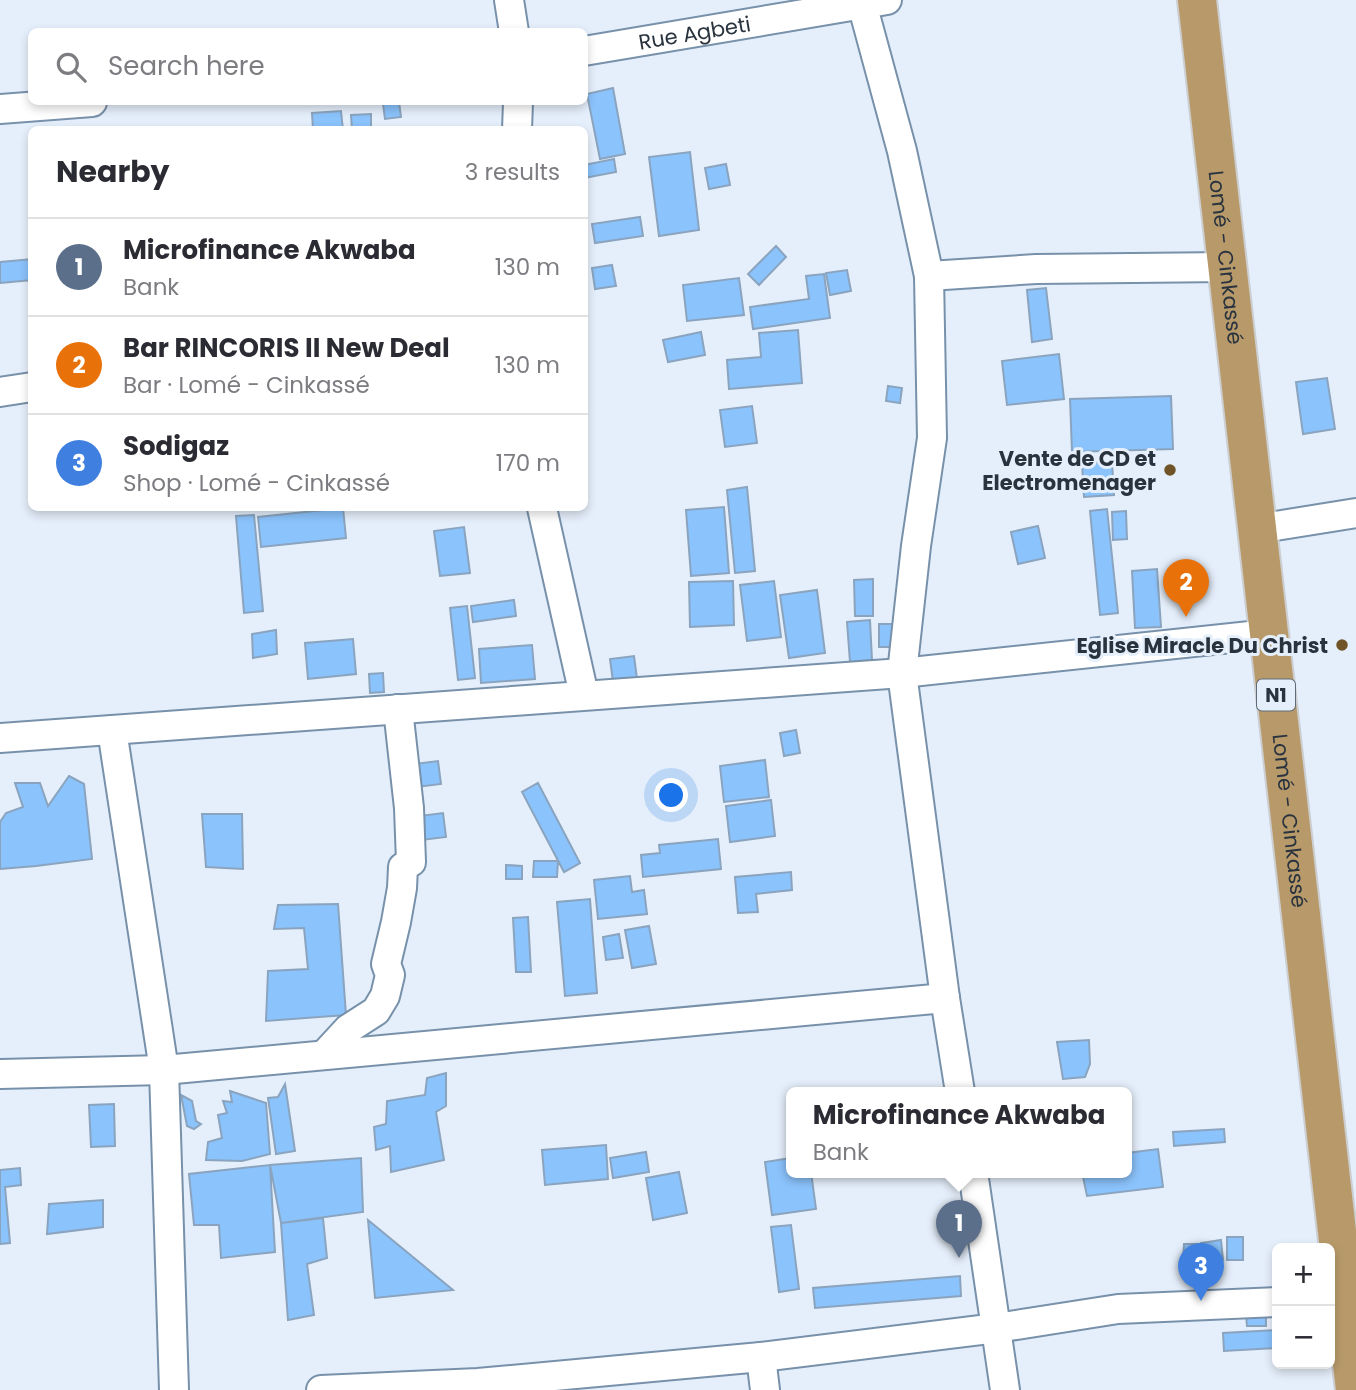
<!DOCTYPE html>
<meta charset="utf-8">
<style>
:root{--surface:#fff;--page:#f2f2f3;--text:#2b2b33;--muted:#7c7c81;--line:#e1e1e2;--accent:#ea580c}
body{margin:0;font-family:Poppins,sans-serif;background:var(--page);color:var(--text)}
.controls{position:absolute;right:21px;bottom:21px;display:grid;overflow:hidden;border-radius:10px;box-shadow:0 4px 10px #0003}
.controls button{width:63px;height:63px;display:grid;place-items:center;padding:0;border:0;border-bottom:2px solid var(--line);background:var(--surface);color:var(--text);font:35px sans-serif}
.you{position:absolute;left:672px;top:796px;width:24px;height:24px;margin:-18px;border:5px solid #fff;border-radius:50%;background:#1a73e8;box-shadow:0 0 0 10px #1a73e833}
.badge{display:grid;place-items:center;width:46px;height:46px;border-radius:50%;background:var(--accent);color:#fff;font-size:23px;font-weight:700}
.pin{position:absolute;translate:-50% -58px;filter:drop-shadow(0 2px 4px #0008)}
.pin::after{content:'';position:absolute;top:37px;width:24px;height:21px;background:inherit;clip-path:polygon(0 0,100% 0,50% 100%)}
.popup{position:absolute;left:786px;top:1087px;width:346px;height:91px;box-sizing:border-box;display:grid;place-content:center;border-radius:10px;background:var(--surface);filter:drop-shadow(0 2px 5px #0005);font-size:23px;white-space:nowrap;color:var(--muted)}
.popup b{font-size:26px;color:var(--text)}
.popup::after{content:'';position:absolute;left:50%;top:100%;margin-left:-14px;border:14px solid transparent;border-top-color:var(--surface)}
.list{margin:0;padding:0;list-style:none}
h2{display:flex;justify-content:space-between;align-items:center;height:91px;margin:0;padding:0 28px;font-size:30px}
h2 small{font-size:23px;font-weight:400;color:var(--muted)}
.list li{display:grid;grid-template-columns:46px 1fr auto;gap:21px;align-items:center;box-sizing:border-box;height:98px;padding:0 28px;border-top:2px solid var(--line)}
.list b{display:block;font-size:26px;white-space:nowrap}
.list p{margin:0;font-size:23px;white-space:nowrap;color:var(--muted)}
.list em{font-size:23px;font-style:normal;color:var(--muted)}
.icon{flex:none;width:38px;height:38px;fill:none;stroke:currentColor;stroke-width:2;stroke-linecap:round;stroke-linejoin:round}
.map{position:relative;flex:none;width:1356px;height:1390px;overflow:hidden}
.search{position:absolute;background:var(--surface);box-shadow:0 4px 10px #0003;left:28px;top:28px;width:560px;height:77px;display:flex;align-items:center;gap:18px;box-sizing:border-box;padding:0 24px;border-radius:10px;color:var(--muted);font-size:26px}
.panel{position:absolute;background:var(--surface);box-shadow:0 4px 10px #0003;left:28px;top:126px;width:560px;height:385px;border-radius:10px}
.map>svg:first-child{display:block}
.building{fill:#8bc3fc;stroke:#8aa4bf;stroke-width:2}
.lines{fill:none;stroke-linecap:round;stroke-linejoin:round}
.minor-casing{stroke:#7891ab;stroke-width:32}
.trunk-casing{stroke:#ccced1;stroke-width:42}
.minor{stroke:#fff;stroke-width:28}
.trunk{stroke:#b89a6a;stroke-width:38}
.poi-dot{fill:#705427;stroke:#e5effb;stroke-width:2.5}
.labels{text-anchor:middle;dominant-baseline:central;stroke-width:6;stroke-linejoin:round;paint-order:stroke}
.shield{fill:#e5effb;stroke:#616b77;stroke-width:2}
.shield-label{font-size:19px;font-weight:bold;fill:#29333e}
.street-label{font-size:21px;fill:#29333e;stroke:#e5effb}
.poi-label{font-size:21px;font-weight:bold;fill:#29333e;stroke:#e5effb;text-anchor:end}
</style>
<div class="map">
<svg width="1356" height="1390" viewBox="0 0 1356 1390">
<rect width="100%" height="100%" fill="#e5effb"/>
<path class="building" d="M613,88L625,154L600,159L587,94Z
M399,102L401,117L385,119L383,104Z
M341,111L343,130H313L312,113Z
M371,114V130H352L351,115Z
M690,152L699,230L659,236L649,157Z
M614,159L616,172L584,178V165Z
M726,164L730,185L709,189L705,168Z
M640,217L643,236L595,243L592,224Z
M776,246L786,257L759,285L748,274Z
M32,259V280L0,283V262Z
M612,265L616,286L595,289L592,268Z
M847,270L851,291L830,295L826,273Z
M824,274L830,318L753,329L750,307L809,299L806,276Z
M739,278L744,315L687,321L683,285Z
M1046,288L1052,339L1032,342L1027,290Z
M798,330L802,383L729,389L727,360L761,357L759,333Z
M701,332L705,355L668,362L663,340Z
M1059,354L1064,399L1007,405L1002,361Z
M1327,378L1335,429L1303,434L1296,382Z
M888,386L902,388L900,403L886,401Z
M1171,396L1173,449L1072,452L1070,399Z
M752,406L757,443L725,447L720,410Z
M1112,462L1114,495L1084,497L1082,463Z
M747,487L755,571L735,573L727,490Z
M724,507L729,573L691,576L686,510Z
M343,508L346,538L261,547L258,517Z
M1107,509L1118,613L1100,615L1090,511Z
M1126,511L1127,539L1113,540L1112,512Z
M254,515L263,611L244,613L236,516Z
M1038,526L1045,558L1018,564L1011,532Z
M464,527L470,573L440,576L434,531Z
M1157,569L1161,627L1135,628L1132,571Z
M873,579V616H855L854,580Z
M733,581L734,625L690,627L689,582Z
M774,581L781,637L747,641L740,585Z
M817,590L825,653L789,658L780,595Z
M514,600L516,616L473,622L471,606Z
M467,606L475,678L458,680L450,608Z
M870,620L872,660L850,662L847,622Z
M879,624H893L892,647H879Z
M276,630L277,654L253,658L252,634Z
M353,639L356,674L308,679L305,643Z
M532,645L535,679L481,683L479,649Z
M634,656L637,679L613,682L610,659Z
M383,673L384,692L370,693L369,674Z
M796,730L800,753L784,756L780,733Z
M765,760L769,797L724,802L720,766Z
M438,761L441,784L417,787L414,764Z
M69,776L84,784L92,859L36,866L0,869V822L6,813L23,807L15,783H40L48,806Z
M538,783L580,863L564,872L522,792Z
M771,800L775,836L730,842L726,806Z
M443,813L446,837L422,840L419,816Z
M202,814H242L243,869L206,867Z
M718,839L721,869L643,877L641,855L660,853L659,845Z
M534,861H558L557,877H533Z
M506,865L522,866V879H506Z
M791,872L792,890L756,894L758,912L738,913L735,877Z
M630,876L632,892L644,890L647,914L598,919L594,880Z
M590,899L597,993L565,996L557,902Z
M338,904L346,1015L266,1021L268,971L308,969L304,928L274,929L278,905Z
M528,917L531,972H516L513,918Z
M649,926L656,964L632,968L625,930Z
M619,934L623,958L606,960L603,937Z
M1089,1040L1090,1064L1085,1077L1063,1079L1057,1042Z
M446,1073V1106L436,1112L444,1160L391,1172L390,1146L376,1150L374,1127L386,1124L387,1101L425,1095L427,1078Z
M285,1084L295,1151L276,1154L268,1098L278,1097Z
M230,1091L266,1103L270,1154L242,1161L206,1160L208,1142L222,1138L218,1115L227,1113L223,1101L232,1102Z
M181,1095L192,1101L196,1121L201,1124L194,1129L187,1126Z
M114,1104L115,1146L91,1147L89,1105Z
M1224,1129L1225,1142L1174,1146L1173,1132Z
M606,1145L608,1179L545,1185L542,1150Z
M1158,1149L1163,1187L1087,1196L1082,1172H1127V1153Z
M646,1152L649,1172L613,1178L610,1158Z
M361,1158L363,1212L281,1223L270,1165Z
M791,1158V1172H811L816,1209L772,1215L765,1162Z
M270,1165L275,1252L221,1258L219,1225H194L189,1174Z
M20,1168L21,1185L5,1187L10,1243L0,1244V1170Z
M679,1172L687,1213L653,1220L646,1178Z
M103,1200V1227L47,1234L49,1204Z
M323,1218L327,1258L307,1264L314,1315L288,1320L281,1223Z
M368,1220L453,1290L375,1298Z
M791,1225L799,1289L779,1292L771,1227Z
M1227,1237H1243V1260H1227Z
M1221,1240L1223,1260L1204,1263L1201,1243Z
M1184,1244H1200V1263H1183Z
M960,1276L961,1296L815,1308L813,1288Z
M1266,1314V1326H1247L1246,1315Z
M1277,1330V1348L1224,1351L1223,1333Z"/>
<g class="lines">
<g class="minor-casing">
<g id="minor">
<path d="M509,0L514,32"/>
<path d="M861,0L902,151L929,276L932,438L916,546L902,673L945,998L960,1092"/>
<path id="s1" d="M584,51L887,0"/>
<path d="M0,109L92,102"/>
<path d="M517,130L518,102"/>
<path d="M929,276L1036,269L1228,267"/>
<path d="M0,392L32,387"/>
<path d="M542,508L584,695"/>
<path d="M1257,529L1356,513"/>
<path d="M112,730L164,1070L174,1390"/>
<path d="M0,738L902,673L1269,634"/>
<path d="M324,1055L348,1029L376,1011L385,996L390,975L386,964L396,922L402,888L403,867L411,862L409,808L398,709"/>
<path d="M0,1074L164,1070L945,998"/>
<path d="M973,1172L1005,1390"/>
<path d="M761,1357L765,1390"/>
<path d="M321,1390L478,1383L761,1357L997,1328L1118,1309L1277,1302"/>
</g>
</g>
<g class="trunk-casing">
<g id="trunk">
<path id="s2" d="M1197,0L1355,1390"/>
</g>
</g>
<use href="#minor" class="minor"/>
<use href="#trunk" class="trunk"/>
</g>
<g class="poi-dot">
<circle cx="1170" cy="470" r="7"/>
<circle cx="1342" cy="645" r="7"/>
</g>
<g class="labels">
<rect class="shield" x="1257" y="679.5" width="38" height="31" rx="5"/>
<g class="shield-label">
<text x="1276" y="695">N1</text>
</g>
<g class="street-label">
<text stroke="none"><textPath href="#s1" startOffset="112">Rue Agbeti</textPath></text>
<text stroke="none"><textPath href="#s2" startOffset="259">Lomé - Cinkassé</textPath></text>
<text stroke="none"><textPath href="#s2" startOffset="826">Lomé - Cinkassé</textPath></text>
</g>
<g class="poi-label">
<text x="1156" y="458">Vente de CD et<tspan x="1156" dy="24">Electromenager</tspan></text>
<text x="1328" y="645">Eglise Miracle Du Christ</text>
</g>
</g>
</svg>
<div class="controls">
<button>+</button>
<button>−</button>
</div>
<div class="you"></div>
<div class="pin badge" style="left:959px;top:1258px;background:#5c6f8a">1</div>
<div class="popup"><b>Microfinance Akwaba</b>Bank</div>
<div class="pin badge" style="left:1186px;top:617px;background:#e8710a">2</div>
<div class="pin badge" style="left:1201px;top:1301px;background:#3f7fe0">3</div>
<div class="search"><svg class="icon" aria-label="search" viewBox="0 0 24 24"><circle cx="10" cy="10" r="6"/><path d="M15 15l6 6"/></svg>Search here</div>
<section class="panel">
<h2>Nearby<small>3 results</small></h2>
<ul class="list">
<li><span class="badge" style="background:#5c6f8a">1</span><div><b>Microfinance Akwaba</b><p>Bank</p></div><em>130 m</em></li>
<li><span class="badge" style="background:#e8710a">2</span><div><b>Bar RINCORIS II New Deal</b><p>Bar · Lomé - Cinkassé</p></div><em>130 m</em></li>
<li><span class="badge" style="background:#3f7fe0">3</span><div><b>Sodigaz</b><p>Shop · Lomé - Cinkassé</p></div><em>170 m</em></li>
</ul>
</section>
</div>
